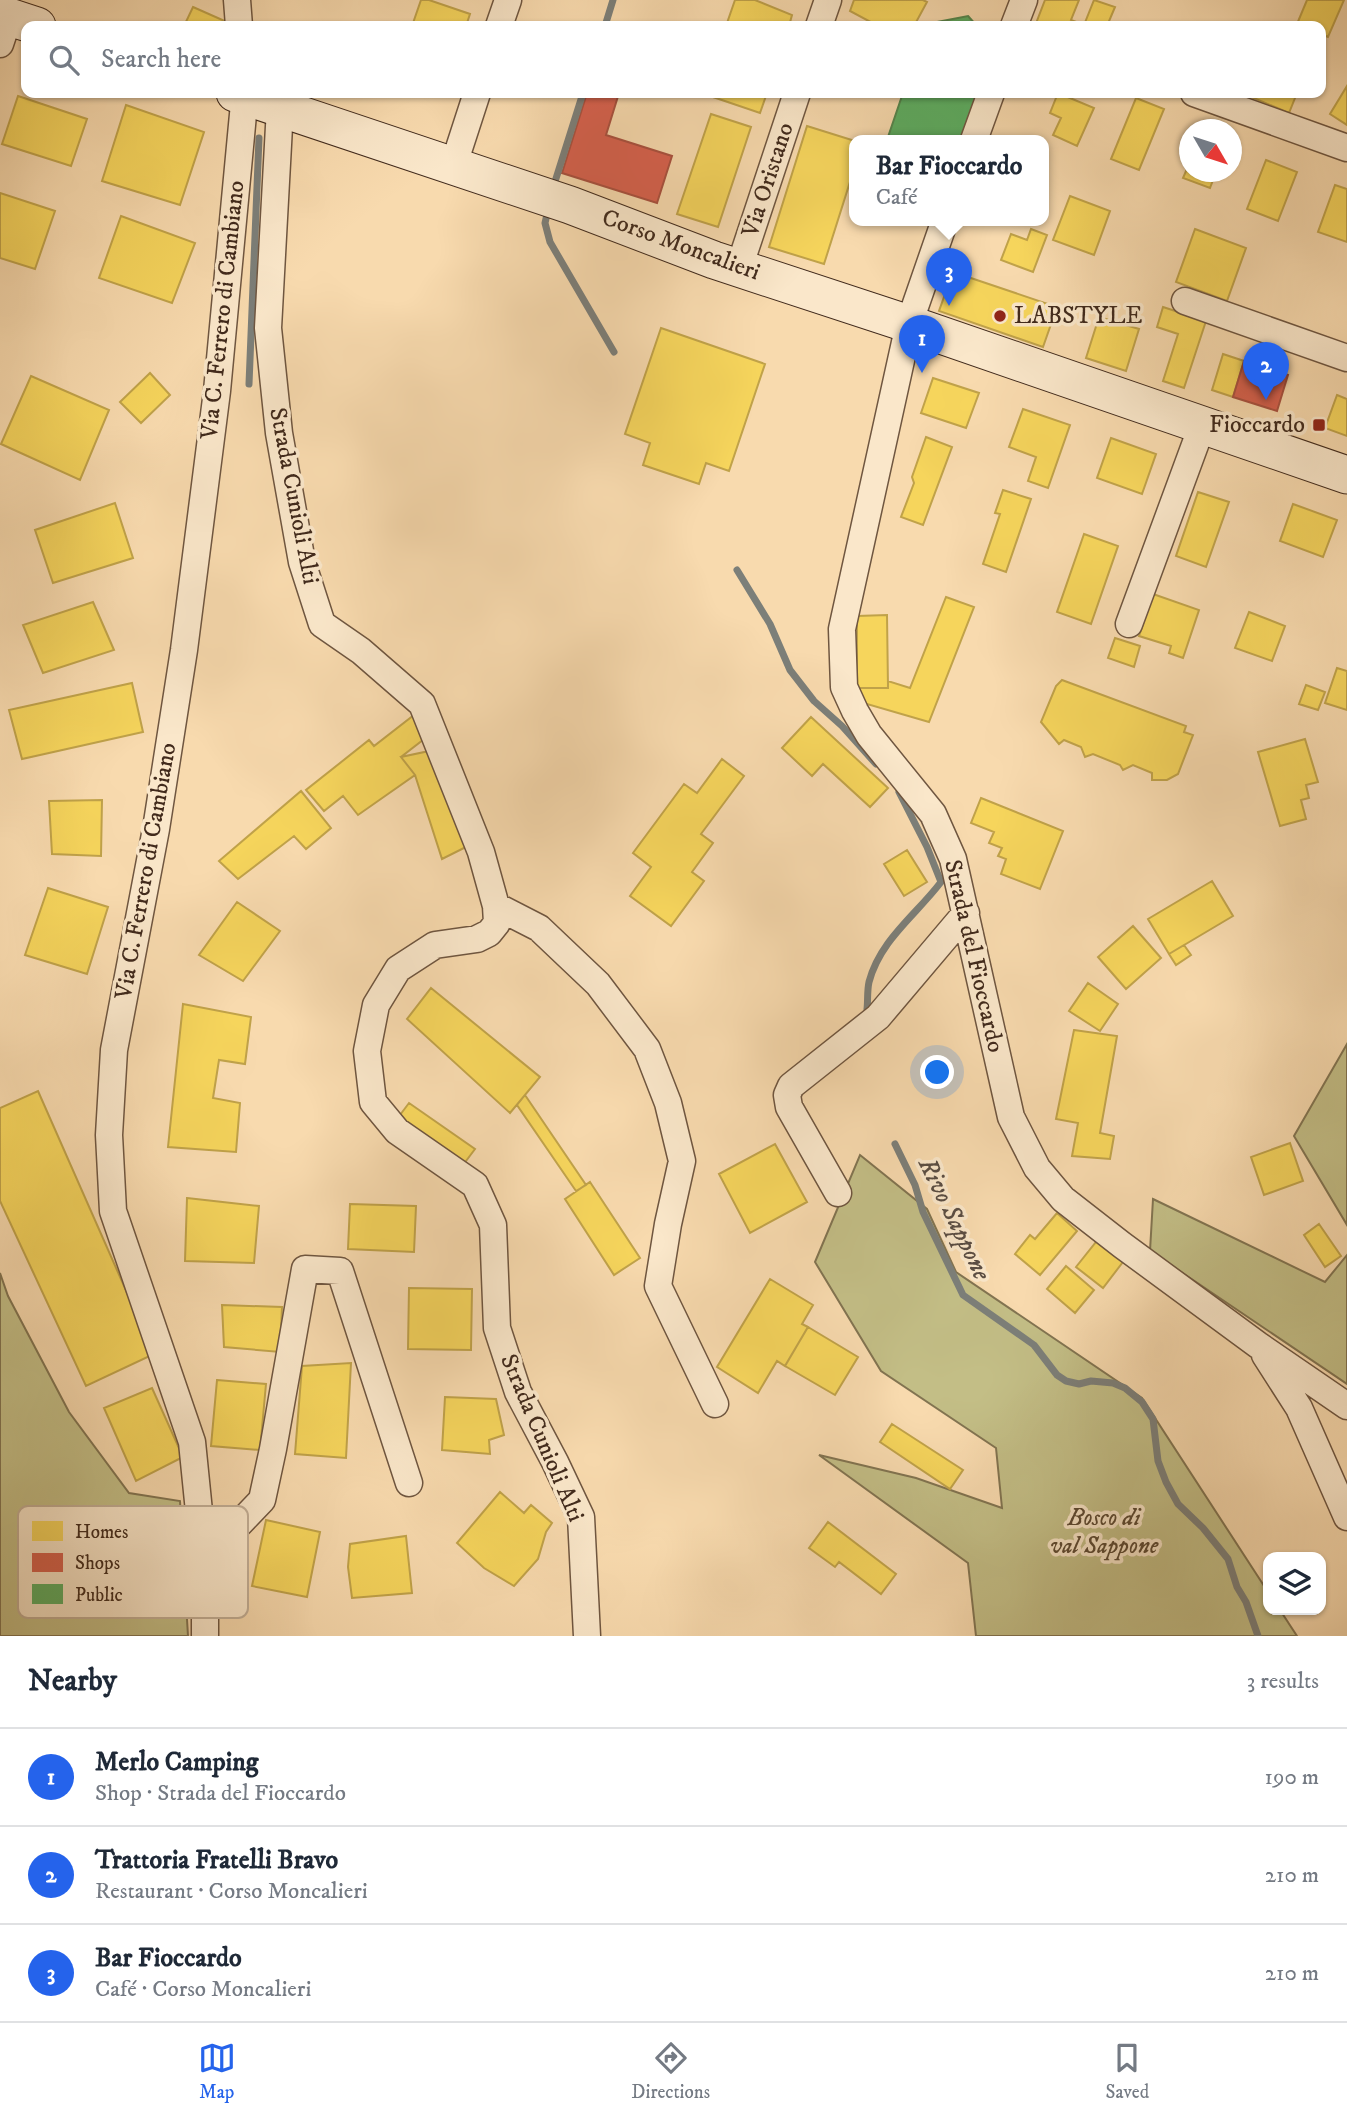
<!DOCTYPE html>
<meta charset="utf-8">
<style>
:root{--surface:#fff;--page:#f6f6f7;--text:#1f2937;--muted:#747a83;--line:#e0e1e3;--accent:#2563eb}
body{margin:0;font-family:"IM FELL DW Pica",serif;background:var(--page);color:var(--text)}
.controls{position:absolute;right:21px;bottom:21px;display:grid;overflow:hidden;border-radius:14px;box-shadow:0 2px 5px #0004}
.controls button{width:63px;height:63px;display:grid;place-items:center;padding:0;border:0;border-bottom:2px solid var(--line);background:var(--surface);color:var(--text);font:35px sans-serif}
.compass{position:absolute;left:1179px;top:119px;width:63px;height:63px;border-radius:50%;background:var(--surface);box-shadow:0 2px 5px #0004;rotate:129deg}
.you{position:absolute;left:938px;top:1073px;width:24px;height:24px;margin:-18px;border:5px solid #fff;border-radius:50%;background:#1a73e8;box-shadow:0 0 0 10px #1a73e833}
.badge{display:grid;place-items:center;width:46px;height:46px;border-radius:50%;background:var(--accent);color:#fff;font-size:23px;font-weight:700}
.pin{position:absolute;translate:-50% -58px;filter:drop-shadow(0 2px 4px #0008)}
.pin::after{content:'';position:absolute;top:37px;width:24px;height:21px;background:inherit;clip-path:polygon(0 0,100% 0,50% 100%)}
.popup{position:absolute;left:849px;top:135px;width:200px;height:91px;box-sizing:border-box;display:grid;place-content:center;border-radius:14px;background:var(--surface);filter:drop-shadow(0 2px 5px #0005);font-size:23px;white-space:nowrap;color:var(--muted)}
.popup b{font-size:26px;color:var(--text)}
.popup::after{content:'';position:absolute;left:50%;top:100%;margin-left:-14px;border:14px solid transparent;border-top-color:var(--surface)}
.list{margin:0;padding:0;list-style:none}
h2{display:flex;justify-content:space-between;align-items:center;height:91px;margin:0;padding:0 28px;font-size:30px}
h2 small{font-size:23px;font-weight:400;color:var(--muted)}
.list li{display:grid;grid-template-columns:46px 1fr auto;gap:21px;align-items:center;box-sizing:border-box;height:98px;padding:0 28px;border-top:2px solid var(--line)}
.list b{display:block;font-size:26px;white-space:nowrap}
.list p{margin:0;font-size:23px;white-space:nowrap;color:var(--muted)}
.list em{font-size:23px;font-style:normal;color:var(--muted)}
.icon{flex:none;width:38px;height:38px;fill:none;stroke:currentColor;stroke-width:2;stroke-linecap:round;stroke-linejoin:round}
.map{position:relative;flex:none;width:1347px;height:1636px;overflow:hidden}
.search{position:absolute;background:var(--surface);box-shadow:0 2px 5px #0004;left:21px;right:21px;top:21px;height:77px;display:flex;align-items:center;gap:18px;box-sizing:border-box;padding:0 24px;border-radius:14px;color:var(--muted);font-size:26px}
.sheet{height:385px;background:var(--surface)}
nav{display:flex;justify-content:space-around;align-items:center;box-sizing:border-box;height:98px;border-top:2px solid var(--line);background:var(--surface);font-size:19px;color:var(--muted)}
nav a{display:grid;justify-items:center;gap:4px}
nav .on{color:var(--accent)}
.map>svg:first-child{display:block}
.green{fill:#c3be86;stroke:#827451;stroke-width:2}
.homes{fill:#f6d55c;stroke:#c0a249;stroke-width:2}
.shops{fill:#d6604d;stroke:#a9503e;stroke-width:2}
.public{fill:#5aae61;stroke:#52864c;stroke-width:2}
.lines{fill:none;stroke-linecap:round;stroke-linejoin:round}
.stream{stroke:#7c7f79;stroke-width:7}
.minor-casing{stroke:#6f5640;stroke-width:29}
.secondary-casing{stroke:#412a1c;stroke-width:39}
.minor{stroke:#fae7ca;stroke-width:26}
.secondary{stroke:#fae7ca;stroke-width:37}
.poi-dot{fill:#8f2418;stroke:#fae7ca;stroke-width:2.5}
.labels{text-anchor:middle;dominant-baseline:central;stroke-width:7;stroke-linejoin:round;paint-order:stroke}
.street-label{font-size:24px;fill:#412a1c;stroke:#fae7ca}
.poi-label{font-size:24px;fill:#412a1c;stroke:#fae7ca;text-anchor:start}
.park-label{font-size:24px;font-style:italic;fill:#5b4831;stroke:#fae7ca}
.water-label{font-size:26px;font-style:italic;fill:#5a4d43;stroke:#fae7ca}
.key{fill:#fae7ca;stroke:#c2ae96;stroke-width:2}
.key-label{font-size:19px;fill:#412a1c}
</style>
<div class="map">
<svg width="1347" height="1636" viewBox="0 0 1347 1636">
<rect width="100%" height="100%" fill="#f8daae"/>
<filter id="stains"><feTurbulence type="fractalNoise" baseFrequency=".00286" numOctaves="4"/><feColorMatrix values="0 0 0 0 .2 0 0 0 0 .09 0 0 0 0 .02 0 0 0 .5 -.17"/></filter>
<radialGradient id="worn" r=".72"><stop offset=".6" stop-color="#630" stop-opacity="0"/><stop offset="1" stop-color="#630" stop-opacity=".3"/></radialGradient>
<path class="green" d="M1347,1044V1225L1294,1136Z
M860,1155L927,1209L956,1272L1142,1398L1268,1592V1610H1280L1297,1636H976L968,1563L819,1455L916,1478L1002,1508L996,1448L881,1371L815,1262Z
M1153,1199L1325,1282L1347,1255V1384L1150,1251Z
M0,1273L8,1296L69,1412L129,1493L180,1501L188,1636H0Z"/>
<path class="homes" d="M421,0H429L470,14L466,26H412Z
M735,0H755L792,15L789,26H726Z
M854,0H923L927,2L914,26H878L850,11Z
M1045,0H1079L1071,20L1084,25L1094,0L1115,7L1107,26H1035Z
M1307,0H1344L1328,37L1321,34V26H1302L1297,24Z
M193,7L227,22L225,26H184Z
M1347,86V125L1330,114Z
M714,93H767L760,113L713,97Z
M1058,93L1094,108L1077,146L1053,135L1061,118L1050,113Z
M1242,93H1297L1289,113Z
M18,96L87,119L71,166L2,144Z
M1136,98L1164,109L1139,170L1111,159Z
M126,105L204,132L180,205L102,181Z
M711,114L751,127L718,227L677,214Z
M807,126L855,141V166L824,264L769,247Z
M1266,160L1297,172L1278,221L1247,209Z
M1190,162V172H1216L1210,188L1183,178Z
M1335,185L1347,189V242L1318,232Z
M0,193L55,211L35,269L0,258Z
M1070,196L1110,211L1094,255L1053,240Z
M121,216L195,243L172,303L99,278Z
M1031,229L1047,235L1033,272L1001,260L1011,234L1027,240Z
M1195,229L1246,248L1227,301L1176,282Z
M953,272L1057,307L1043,347L939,311Z
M1163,307L1206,321L1184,388L1163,381L1178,334L1157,327Z
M1099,317L1139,329L1126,371L1086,358Z
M661,328L765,364L729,471L706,463L699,484L643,465L650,443L625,434Z
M1223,354L1244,361L1233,397L1212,390Z
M150,373L170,395L141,423L120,402Z
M31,376L109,410L80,480L1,444Z
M933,378L979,393L966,428L921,413Z
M1337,395L1347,399V436L1325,428Z
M1023,409L1070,425L1048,488L1028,481L1036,457L1009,447Z
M926,437L952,447L923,525L901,517L914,483L912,477Z
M1111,438L1156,454L1142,494L1097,478Z
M1003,490L1031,499L1006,572L983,564L1000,514L995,513Z
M1198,492L1229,502L1206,567L1176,556Z
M115,503L133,558L53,583L35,530Z
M1293,504L1337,520L1323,557L1280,541Z
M1084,534L1118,546L1091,624L1057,612Z
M1153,594L1199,610L1183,658L1169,653L1171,646L1139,636Z
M946,597L974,607L929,722L860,702L857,688H888V681L910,688Z
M93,602L114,650L43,673L23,625Z
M1249,612L1285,626L1272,661L1235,648Z
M887,615L888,688H857V616Z
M1115,638L1140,646L1134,667L1108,658Z
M1337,668L1347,671V710L1325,703Z
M1062,680L1186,726L1184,732L1193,735L1178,774L1167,780H1152V773L1133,765L1123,770L1120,765L1093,754L1085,757L1081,747L1064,740L1059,744L1041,722L1056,686Z
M132,683L143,732L22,759L9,710Z
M1306,685L1325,692L1318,710L1299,704Z
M414,715L428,736L401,757L415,775L358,815L343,796L324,811L306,790L369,740L374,746Z
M811,717L888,788L870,807L823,764L812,776L782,748Z
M1305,739L1318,782L1306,785L1309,798L1301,800L1306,819L1280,826L1258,752Z
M434,750L470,845L442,859L415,775L401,757Z
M722,759L744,776L701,834L713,843L692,872L704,881L671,926L630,896L651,867L633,853L684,784L697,793Z
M301,791L331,828L306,849L294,836L238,879L219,861Z
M981,798L1063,831L1040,889L1001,874L1006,859L998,856L1002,848L989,843L994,832L971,823Z
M102,800L101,856L52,854L49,801Z
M907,850L927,882L904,896L884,864Z
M1212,881L1233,916L1169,954L1148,919Z
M48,888L108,907L87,974L25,955Z
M237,902L280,931L243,981L199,955Z
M1133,926L1161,958L1126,989L1098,957Z
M1184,945L1191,955L1176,965L1169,954Z
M1088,983L1118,1004L1100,1031L1069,1011Z
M431,988L540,1077L510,1113L407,1019Z
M183,1004L251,1017L245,1064L219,1060L213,1098L240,1103L236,1152L168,1147Z
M1074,1030L1117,1036L1100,1133L1114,1136L1110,1159L1072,1156L1078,1123L1056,1119Z
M38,1091L154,1354L86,1386L0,1201V1108Z
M525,1095L586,1185L576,1191L517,1105Z
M409,1103L475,1149L460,1169L394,1123Z
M1290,1143L1303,1181L1264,1195L1251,1157Z
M775,1144L807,1202L750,1233L719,1174Z
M590,1182L640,1258L614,1275L565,1199Z
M187,1198L259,1206L254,1263L185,1261Z
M350,1204L416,1206L414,1252L348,1249Z
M1057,1213L1077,1231L1040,1275L1015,1254L1030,1235L1035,1239Z
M1319,1224L1341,1256L1325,1267L1304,1235Z
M1100,1237L1126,1258L1103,1288L1076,1267Z
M1066,1266L1094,1290L1075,1313L1047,1289Z
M770,1279L813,1305L802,1324L808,1327L785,1366L777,1361L758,1393L717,1367Z
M409,1288L472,1289L471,1350L408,1349Z
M222,1305L282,1307L280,1352L224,1347Z
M808,1327L858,1357L835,1395L785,1366Z
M351,1363L346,1458L295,1454L302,1366Z
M217,1380L266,1384L260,1450L211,1446Z
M152,1388L183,1457L136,1481L104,1408Z
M445,1397L496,1399L504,1435L489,1440L490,1454L442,1450Z
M892,1424L963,1470L950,1489L880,1442Z
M500,1492L524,1513L531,1505L552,1523L546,1532L538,1559L514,1586L484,1568L457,1543Z
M266,1520L320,1532L307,1597L252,1586Z
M828,1522L896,1574L881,1594L839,1562L835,1567L809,1548Z
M406,1536L412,1593L352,1598L348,1567L350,1544Z"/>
<path class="shops" d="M587,93H619L606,135L672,156L657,203L562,173Z
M1244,361L1288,375L1277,411L1233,397Z"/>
<path class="public" d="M968,16L977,26H926L927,24Z
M903,93H980L964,140H887Z"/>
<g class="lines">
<path class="stream" d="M605,26L613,0
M553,188L583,93
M548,210L545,223L550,242L614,352
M249,384L259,138
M737,570L770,624L790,670L814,701L842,726L876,764
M867,1009C868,1001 867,991 869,982C880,940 916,915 941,882L927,847L899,792
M895,1144L915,1185L923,1212L963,1295L1034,1345L1057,1375L1066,1381L1079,1384L1091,1381L1113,1383L1125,1388L1142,1402L1153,1419L1158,1461L1166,1482L1178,1504L1203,1528L1228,1559L1237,1587L1246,1602L1258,1636"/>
<g class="minor-casing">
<path id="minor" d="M237,0L239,26
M499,26L508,0
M819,26L828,0
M1014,26L1024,0
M0,44L9,17
M1194,93L1347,148
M280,108L268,328L279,433L302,562L322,624L361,651L422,704L481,852L496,906L497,923L489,933L477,939L435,945L398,969L376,1005L367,1051L373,1102L397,1131L475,1185L493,1225L497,1328L518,1392L555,1462L581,1517L587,1636
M974,140L991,93
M453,167L477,93
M945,220L909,324L842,629L844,687L855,711L869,735L933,814L953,859L1011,1117L1037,1168L1063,1199L1122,1245L1258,1345L1347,1406
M739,268L797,93
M1185,301L1347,358
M1129,624L1202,426
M496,906L539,928L598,984L647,1049L668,1103L682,1161L668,1224L658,1286L715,1404
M838,1193L789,1107L787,1095L791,1086L878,1017L966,913
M1265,1355L1299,1408L1347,1517
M202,1542L240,1523L262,1500L273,1449L305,1269L340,1271L409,1483
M205,1636V1571L192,1442L113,1211L109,1135L114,1050L156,829L184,650L217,391L245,93"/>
</g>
<g class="secondary-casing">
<path id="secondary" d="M0,14L37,26
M235,93L570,205L714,260L909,324L1347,475"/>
</g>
<use href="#minor" class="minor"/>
<use href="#secondary" class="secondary"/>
</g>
<g class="poi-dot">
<circle cx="1000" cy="316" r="7"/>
<rect x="1312" y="418" width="14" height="14" rx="3.5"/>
</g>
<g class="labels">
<g class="street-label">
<text transform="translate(768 180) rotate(-72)">Via Oristano</text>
<text transform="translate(681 245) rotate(20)">Corso Moncalieri</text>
<text transform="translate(223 310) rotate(-84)">Via C. Ferrero di Cambiano</text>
<text transform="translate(294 496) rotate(79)">Strada Cunioli Alti</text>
<text transform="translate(146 871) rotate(-80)">Via C. Ferrero di Cambiano</text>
<text transform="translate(974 956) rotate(77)">Strada del Fioccardo</text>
<text transform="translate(542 1438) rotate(67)">Strada Cunioli Alti</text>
</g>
<g class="poi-label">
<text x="1014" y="316">LABSTYLE</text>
<text x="1305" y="425" text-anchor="end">Fioccardo</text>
</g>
<g class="park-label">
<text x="1104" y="1518">Bosco di<tspan x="1104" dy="28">val Sappone</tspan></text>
</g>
<g class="water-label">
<text transform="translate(954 1219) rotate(64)">Rivo Sappone</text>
</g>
</g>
<rect x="18" y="1506" width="230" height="112" rx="10" class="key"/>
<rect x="32" y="1521" width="31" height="20" fill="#f6d55c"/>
<rect x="32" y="1553" width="31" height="19" fill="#d6604d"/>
<rect x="32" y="1584" width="31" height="20" fill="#5aae61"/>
<g class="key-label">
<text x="75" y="1538">Homes</text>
<text x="75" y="1569">Shops</text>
<text x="75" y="1601">Public</text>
</g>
<rect width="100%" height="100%" filter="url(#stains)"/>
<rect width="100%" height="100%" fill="url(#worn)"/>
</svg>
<div class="controls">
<button><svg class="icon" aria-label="layers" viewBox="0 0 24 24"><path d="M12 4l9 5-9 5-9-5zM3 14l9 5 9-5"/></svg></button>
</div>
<svg class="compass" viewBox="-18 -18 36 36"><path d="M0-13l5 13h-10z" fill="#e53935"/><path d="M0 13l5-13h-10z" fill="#747a83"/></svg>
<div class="you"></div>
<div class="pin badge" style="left:922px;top:373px">1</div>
<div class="pin badge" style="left:1266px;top:400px">2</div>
<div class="pin badge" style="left:949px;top:306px">3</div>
<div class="popup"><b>Bar Fioccardo</b>Café</div>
<div class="search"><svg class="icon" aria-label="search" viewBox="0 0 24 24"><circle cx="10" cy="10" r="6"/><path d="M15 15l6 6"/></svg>Search here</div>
</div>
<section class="sheet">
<h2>Nearby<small>3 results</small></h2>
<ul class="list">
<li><span class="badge">1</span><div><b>Merlo Camping</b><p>Shop · Strada del Fioccardo</p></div><em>190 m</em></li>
<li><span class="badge">2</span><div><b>Trattoria Fratelli Bravo</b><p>Restaurant · Corso Moncalieri</p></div><em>210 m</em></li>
<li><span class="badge">3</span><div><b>Bar Fioccardo</b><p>Café · Corso Moncalieri</p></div><em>210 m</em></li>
</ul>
</section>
<nav>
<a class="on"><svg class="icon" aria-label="map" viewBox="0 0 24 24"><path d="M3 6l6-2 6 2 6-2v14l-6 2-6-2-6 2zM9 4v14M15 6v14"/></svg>Map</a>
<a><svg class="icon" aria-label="directions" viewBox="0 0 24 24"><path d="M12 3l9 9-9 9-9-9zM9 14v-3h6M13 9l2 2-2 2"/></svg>Directions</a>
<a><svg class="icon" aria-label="saved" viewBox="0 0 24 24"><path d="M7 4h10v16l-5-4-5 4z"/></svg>Saved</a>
</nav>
